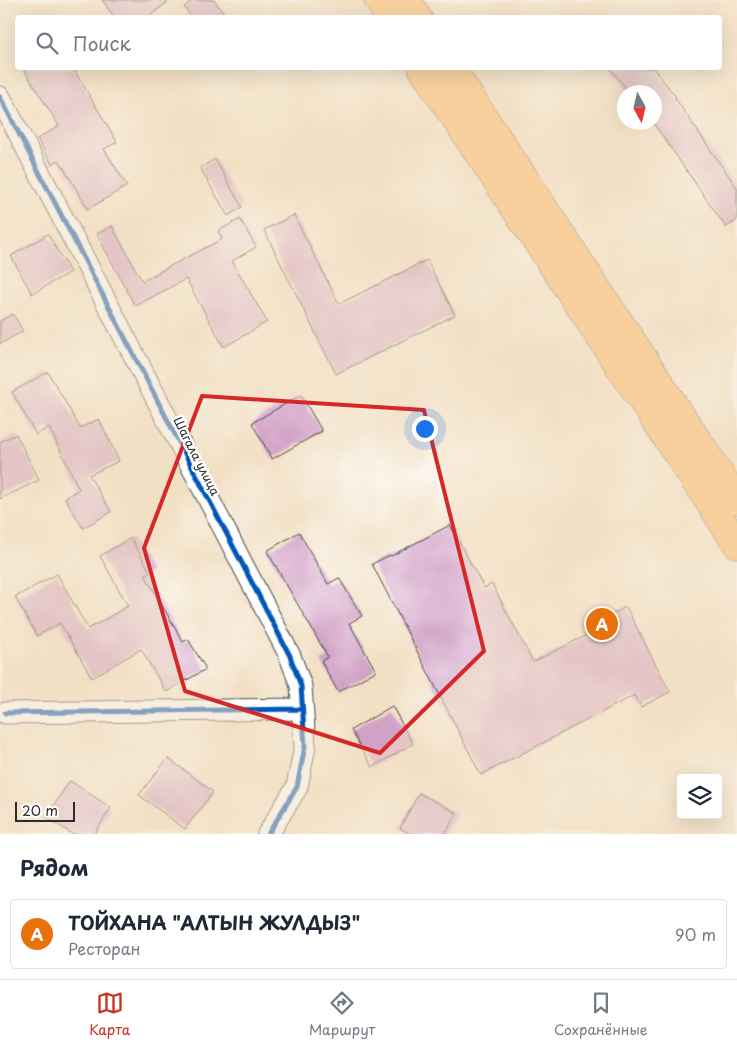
<!DOCTYPE html>
<html lang="ru">
<meta charset="utf-8">
<style>
:root{--surface:#fff;--page:#f6f6f7;--text:#1f2937;--muted:#747a83;--line:#e0e1e3;--accent:#c8321e}
body{margin:0;font-family:"Playpen Sans",sans-serif;background:var(--page);color:var(--text)}
.controls{position:absolute;right:15px;bottom:15px;display:grid;overflow:hidden;border-radius:5px;box-shadow:0 5px 20px #0002}
.controls button{width:45px;height:45px;display:grid;place-items:center;padding:0;border:0;border-bottom:1px solid var(--line);background:var(--surface);color:var(--text);font:25px sans-serif}
.compass{position:absolute;left:617px;top:85px;width:45px;height:45px;border-radius:50%;background:var(--surface);box-shadow:0 5px 20px #0002;rotate:172deg}
.scale{position:absolute;left:15px;bottom:12px;width:60px;box-sizing:border-box;padding-left:5px;border:2px solid #2b2b2b;border-top:0;font-size:14px;line-height:18px;white-space:nowrap;color:#2b2b2b;-webkit-text-stroke:4px #fff;paint-order:stroke}
.you{position:absolute;left:424px;top:428px;width:18px;height:18px;margin:-12px;border:4px solid #fff;border-radius:50%;background:#1a73e8;box-shadow:0 0 0 8px #1a73e833}
.badge{display:grid;place-items:center;width:32px;height:32px;border-radius:50%;background:var(--accent);color:#fff;font-size:16px;font-weight:700}
.pin{position:absolute;translate:-50% -50%;border:2px solid #fff;box-shadow:0 1px 5px #0006}
.list{margin:0;padding:0;list-style:none}
h2{display:flex;justify-content:space-between;align-items:center;height:65px;margin:0;padding:0 20px;font-size:21px}
h2 small{font-size:16px;font-weight:400;color:var(--muted)}
.list li{display:grid;grid-template-columns:32px 1fr auto;gap:15px;align-items:center;box-sizing:border-box;height:70px;margin:0 10px 10px;padding:0 10px;border:1px solid var(--line);border-radius:5px}
.list b{display:block;font-size:19px;white-space:nowrap}
.list p{margin:0;font-size:16px;white-space:nowrap;color:var(--muted)}
.list em{font-size:16px;font-style:normal;color:var(--muted)}
.icon{flex:none;width:28px;height:28px;fill:none;stroke:currentColor;stroke-width:2;stroke-linecap:round;stroke-linejoin:round}
.map{position:relative;flex:none;width:737px;height:834px;overflow:hidden}
.search{position:absolute;background:var(--surface);box-shadow:0 5px 20px #0002;left:15px;right:15px;top:15px;height:55px;display:flex;align-items:center;gap:12px;box-sizing:border-box;padding:0 18px;border-radius:5px;color:var(--muted);font-size:19px}
.sheet{height:145px;background:var(--surface)}
nav{display:flex;justify-content:space-around;align-items:center;box-sizing:border-box;height:70px;border-top:1px solid var(--line);background:var(--surface);font-size:14px;color:var(--muted)}
nav a{display:grid;justify-items:center;gap:2px}
nav .on{color:var(--accent)}
.map>svg:first-child{display:block}
.building{fill:#d2a2c6}
.lines{fill:none;stroke-linecap:round;stroke-linejoin:round}
.minor-casing{stroke:#494642;stroke-width:23}
.trunk-casing{stroke:#494642;stroke-width:29}
.minor{stroke:#fff;stroke-width:21}
.trunk{stroke:#fcbd6f;stroke-width:28}
.cycleway-casing{stroke:#fff;stroke-width:8}
.cycleway{stroke:#0057b8;stroke-width:5}
.marked{fill:none;stroke:#d62828;stroke-width:4;stroke-linejoin:round}
.labels{text-anchor:middle;dominant-baseline:central;stroke-width:5;stroke-linejoin:round;paint-order:stroke}
.street-label{font-size:12px;fill:#2b2b2b;stroke:#fff}
</style>
<div class="map">
<svg width="737" height="834" viewBox="0 0 737 834">
<rect width="100%" height="100%" fill="#fff"/>
<filter id="ink" filterUnits="userSpaceOnUse"><feTurbulence type="fractalNoise" baseFrequency=".02" numOctaves="2"/><feDisplacementMap in="SourceGraphic" scale="10" xChannelSelector="R" yChannelSelector="G"/><feConvolveMatrix kernelMatrix="1 2 1 2 8 2 1 2 1" color-interpolation-filters="sRGB"/></filter>
<filter id="wash" filterUnits="userSpaceOnUse"><feTurbulence type="fractalNoise" baseFrequency=".0096" numOctaves="4" result="noise"/><feDisplacementMap in="SourceGraphic" scale="20" xChannelSelector="R" yChannelSelector="G"/><feGaussianBlur stdDeviation="1.12" result="paint"/><feColorMatrix in="noise" values="0 0 0 0 0 0 0 0 0 0 0 0 0 0 0 0 0 1.4 0 .05"/><feComposite in="paint" operator="in"/></filter>
<g filter="url(#wash)">
<rect width="100%" height="100%" fill="#f2e0c5"/>
<g id="blocks">
<path class="building" d="M102,0H170L147,18H115Z
M193,0H214L228,18H192L184,7Z
M23,68H73L117,142L104,149L127,186L88,209L59,160L52,164L37,139L59,126Z
M610,68H653L676,97L675,98L737,188V220L726,227L654,124V92H629Z
M215,159L242,207L228,216L200,168Z
M294,215L339,304L427,260L455,315L336,374L264,230Z
M240,219L256,247L232,261L267,322L224,347L186,279L135,306L97,234L112,226L142,281L222,239L218,231Z
M48,234L70,272L32,294L11,256Z
M13,314L23,331L0,344V321Z
M48,372L80,428L99,419L119,461L89,475L111,512L83,528L65,498L79,489L49,427L36,435L12,392Z
M301,395L322,431L272,459L252,423Z
M16,434L39,480L0,499V442Z
M450,525L484,588L492,584L533,662L587,635L583,629L626,607L670,692L641,707L635,695L481,775L372,564L390,555L391,556Z
M299,532L328,584L339,578L362,616L349,623L376,671L338,692L321,661L328,657L267,551Z
M131,538L150,572L145,575L183,642L188,639L206,669L166,692L141,649L92,678L60,623L37,636L15,597L57,574L88,629L128,606L100,556Z
M392,706L413,744L372,767L351,730Z
M168,758L213,792L185,829L139,795Z
M70,781L111,808L94,834H72L46,817Z
M419,793L457,813L445,834H410L400,828Z"/>
</g>
</g>
<g filter="url(#ink)">
<use href="#blocks" fill-opacity="0" stroke="#494642" stroke-width="1"/>
<g class="lines">
<g class="minor-casing">
<path id="minor" d="M0,97L290,656L301,686L305,746L297,787L268,834
M5,713L302,709"/>
</g>
<g class="trunk-casing">
<path id="trunk" d="M378,0L389,18
M407,0L418,18
M422,68L737,544
M451,68L737,500"/>
</g>
<use href="#minor" class="minor"/>
<use href="#trunk" class="trunk"/>
<g class="cycleway-casing">
<path id="cycleway" d="M0,97L290,656L301,686L305,746L297,787L268,834
M5,713L302,709"/>
</g>
<use href="#cycleway" class="cycleway"/>
</g>
</g>
<path d="M0 0H737V834H0ZM202,396L424,410L484,651L380,753L185,691L144,548Z" fill="#f2e0c5" fill-opacity=".55" fill-rule="evenodd"/>
<path class="marked" d="M202,396L424,410L484,651L380,753L185,691L144,548Z"/>
<g class="labels">
<g class="street-label">
<text transform="translate(197 456) rotate(63)">Шагала улица</text>
</g>
</g>
</svg>
<div class="controls">
<button><svg class="icon" aria-label="layers" viewBox="0 0 24 24"><path d="M12 4l9 5-9 5-9-5zM3 14l9 5 9-5"/></svg></button>
</div>
<svg class="compass" viewBox="-18 -18 36 36"><path d="M0-13l5 13h-10z" fill="#e53935"/><path d="M0 13l5-13h-10z" fill="#747a83"/></svg>
<div class="scale">20 m</div>
<div class="you"></div>
<div class="pin badge" style="left:602px;top:624px;background:#e8710a">A</div>
<div class="search"><svg class="icon" aria-label="search" viewBox="0 0 24 24"><circle cx="10" cy="10" r="6"/><path d="M15 15l6 6"/></svg>Поиск</div>
</div>
<section class="sheet">
<h2>Рядом<small></small></h2>
<ul class="list">
<li><span class="badge" style="background:#e8710a">A</span><div><b>ТОЙХАНА &quot;АЛТЫН ЖУЛДЫЗ&quot;</b><p>Ресторан</p></div><em>90 m</em></li>
</ul>
</section>
<nav>
<a class="on"><svg class="icon" aria-label="map" viewBox="0 0 24 24"><path d="M3 6l6-2 6 2 6-2v14l-6 2-6-2-6 2zM9 4v14M15 6v14"/></svg>Карта</a>
<a><svg class="icon" aria-label="directions" viewBox="0 0 24 24"><path d="M12 3l9 9-9 9-9-9zM9 14v-3h6M13 9l2 2-2 2"/></svg>Маршрут</a>
<a><svg class="icon" aria-label="saved" viewBox="0 0 24 24"><path d="M7 4h10v16l-5-4-5 4z"/></svg>Сохранённые</a>
</nav>
